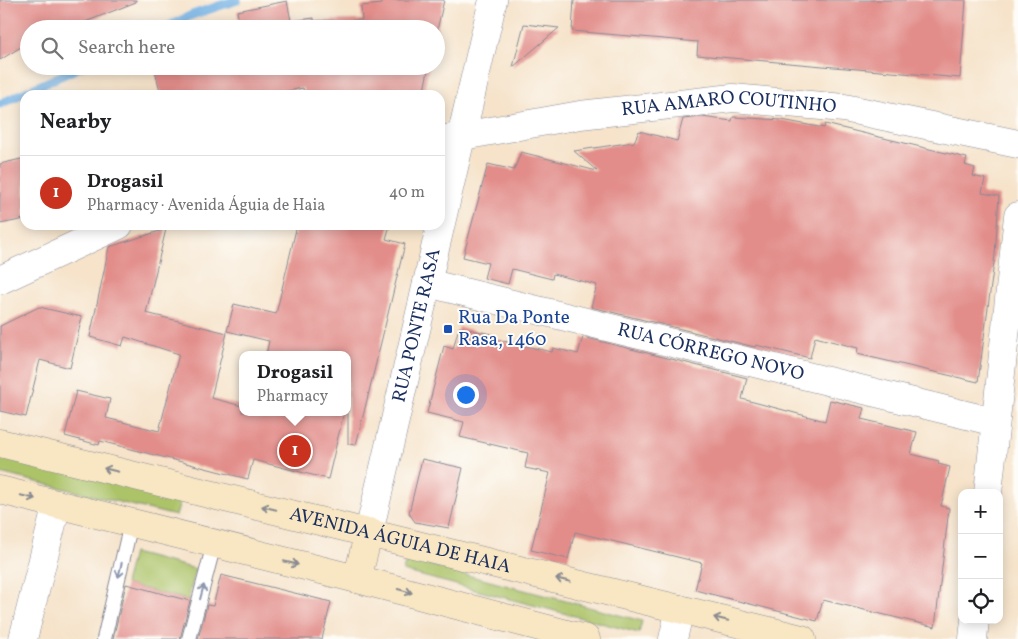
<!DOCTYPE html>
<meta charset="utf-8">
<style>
:root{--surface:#fff;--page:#f6f6f6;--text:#202124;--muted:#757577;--line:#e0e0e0;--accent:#c8321e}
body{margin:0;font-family:Vollkorn,serif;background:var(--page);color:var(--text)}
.controls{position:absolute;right:15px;bottom:15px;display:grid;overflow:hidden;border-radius:10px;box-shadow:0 2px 12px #0003}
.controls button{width:45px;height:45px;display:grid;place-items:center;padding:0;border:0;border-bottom:1px solid var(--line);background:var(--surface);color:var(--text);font:25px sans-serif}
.you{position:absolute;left:465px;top:394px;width:18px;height:18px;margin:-12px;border:4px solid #fff;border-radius:50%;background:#1a73e8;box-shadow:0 0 0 8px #1a73e833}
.badge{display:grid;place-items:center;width:32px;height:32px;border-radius:50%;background:var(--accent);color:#fff;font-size:16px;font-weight:700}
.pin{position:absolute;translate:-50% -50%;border:2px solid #fff;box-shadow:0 1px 5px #0006}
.popup{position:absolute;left:239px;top:351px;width:112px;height:65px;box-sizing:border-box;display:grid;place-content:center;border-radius:10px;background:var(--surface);filter:drop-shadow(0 1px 4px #0005);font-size:16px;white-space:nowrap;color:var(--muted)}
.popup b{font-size:19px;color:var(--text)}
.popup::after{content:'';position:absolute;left:50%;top:100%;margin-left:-10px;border:10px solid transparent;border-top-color:var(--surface)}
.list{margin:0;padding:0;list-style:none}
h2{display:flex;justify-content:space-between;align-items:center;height:65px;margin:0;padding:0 20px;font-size:21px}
h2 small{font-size:16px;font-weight:400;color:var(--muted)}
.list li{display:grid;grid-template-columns:32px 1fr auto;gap:15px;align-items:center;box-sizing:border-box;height:75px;padding:0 20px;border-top:1px solid var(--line)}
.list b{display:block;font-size:19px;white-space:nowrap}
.list p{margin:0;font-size:16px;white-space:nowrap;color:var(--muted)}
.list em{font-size:16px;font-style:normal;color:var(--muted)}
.icon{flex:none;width:28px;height:28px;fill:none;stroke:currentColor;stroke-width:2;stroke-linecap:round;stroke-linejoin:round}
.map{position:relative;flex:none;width:1018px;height:639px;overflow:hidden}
.search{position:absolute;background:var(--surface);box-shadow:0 2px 12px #0003;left:20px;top:20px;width:425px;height:55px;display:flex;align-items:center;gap:12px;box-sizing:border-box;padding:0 18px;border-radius:28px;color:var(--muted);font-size:19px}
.panel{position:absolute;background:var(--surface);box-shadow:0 2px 12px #0003;left:20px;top:90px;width:425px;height:140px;border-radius:15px}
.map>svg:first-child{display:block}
.green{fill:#acc368;stroke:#647963}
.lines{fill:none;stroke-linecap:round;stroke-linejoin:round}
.stream{stroke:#6fafe3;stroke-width:9}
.building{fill:#e28d8a}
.lane-casing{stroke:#888994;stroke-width:16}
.street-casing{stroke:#888994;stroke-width:29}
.secondary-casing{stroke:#888994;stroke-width:29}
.lane{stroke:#fff;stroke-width:14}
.street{stroke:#fff;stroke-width:28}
.secondary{stroke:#f9e7c3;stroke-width:28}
.oneway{stroke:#8a8b90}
.oneway2{stroke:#8d97ae}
.transit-dot{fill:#1a4fb4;stroke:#fdfcf7;stroke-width:2}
.labels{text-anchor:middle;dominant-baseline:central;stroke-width:4;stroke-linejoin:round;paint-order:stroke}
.street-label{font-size:19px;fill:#1b2f5e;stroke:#fdfcf7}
.transit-label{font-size:19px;fill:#164399;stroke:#fdfcf7;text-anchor:start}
</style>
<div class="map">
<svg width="1018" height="639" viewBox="0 0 1018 639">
<rect width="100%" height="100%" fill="#fdfcf7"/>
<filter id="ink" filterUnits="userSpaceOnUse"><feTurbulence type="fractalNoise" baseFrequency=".02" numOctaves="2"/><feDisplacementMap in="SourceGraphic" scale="10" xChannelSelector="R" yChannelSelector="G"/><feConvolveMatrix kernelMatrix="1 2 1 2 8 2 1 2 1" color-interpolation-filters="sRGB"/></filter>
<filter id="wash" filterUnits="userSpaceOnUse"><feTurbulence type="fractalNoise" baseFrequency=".0096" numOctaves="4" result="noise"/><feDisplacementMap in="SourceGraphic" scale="20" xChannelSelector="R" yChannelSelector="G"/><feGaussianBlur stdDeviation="1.12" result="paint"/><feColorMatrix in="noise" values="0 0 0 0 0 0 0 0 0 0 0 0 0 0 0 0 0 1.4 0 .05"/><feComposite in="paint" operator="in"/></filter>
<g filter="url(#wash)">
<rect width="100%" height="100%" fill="#f6e3ca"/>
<path class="green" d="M0,456L181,499L176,516L0,473Z
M133,553L196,569L188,600L125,584Z
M406,559L642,621L639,633L403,571Z"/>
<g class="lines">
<path class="stream" d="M163,29L192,15L237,0
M0,104L82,66"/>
</g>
<g id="blocks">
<path class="building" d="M0,0H136V2L70,28V24L60,29H29V42L0,60Z
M381,0H444L436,35V29H240L237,11L287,1L291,21L314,18V21L362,20L361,6L382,4Z
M574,0H966L960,78L697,55L698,42L572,31Z
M524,24L559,28L513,67Z
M154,66H429L423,95H304L303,88L266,95H161Z
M702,117L732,121L733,117L782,120L824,128L825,124L967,158L965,165L975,168L973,176L985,179L982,193L999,196L995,255L978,382L857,354L858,348L815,337L810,358L756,345L755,347L591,307L597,285L553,274L552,279L512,269L508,284L484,278L488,263L463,257L488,164L514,170L521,152L597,171L574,151L634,142L639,131L677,141L683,119Z
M25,158V219L0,224V164Z
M297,225H390L386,239L405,244L356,445L348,444V355H266L269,341L227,331L234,304L276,314Z
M166,229L146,313L227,333L211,398L242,406V412H344L328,479L253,460L248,479L100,441L99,445L65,436L76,391L110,399L106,418L159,431L179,354L125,337L122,346L90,337L109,247Z
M39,307L82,317L70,368L40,360L26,417L0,411V326Z
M459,327L491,334L490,338L552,352L553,348L578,354L583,337L747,378L742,399L825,421L830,400L864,408L861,419L917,432L911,454L939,461L938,464L950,467L941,506L949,508L935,627L823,600L817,621L695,590L702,563L575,532L568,559L531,550L550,473L525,468L528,453L460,437L464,422L427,413L444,346L453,349Z
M422,459L463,468L449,528L415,522L409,513Z
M221,575L331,602L322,639H198L207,605L213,606Z
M126,584L190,601L180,639H113Z"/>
</g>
</g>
<g filter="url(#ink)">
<use href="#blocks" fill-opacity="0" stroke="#888994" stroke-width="1"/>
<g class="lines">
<g class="lane-casing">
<path id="lane" d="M104,639L131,523
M189,639L214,544"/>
</g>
<g class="street-casing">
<g id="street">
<path id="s1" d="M440,140L580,115L733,98L844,108L1018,144"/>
<path d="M0,280L119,225"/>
<path id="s2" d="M427,283L995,422"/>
<path d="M988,493L1018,216"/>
<path id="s3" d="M369,532L493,0"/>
<path d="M23,639L57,504"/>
<path d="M673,639L680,609"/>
<path d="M973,639L975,620"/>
</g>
</g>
<g class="secondary-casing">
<g id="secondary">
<path id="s4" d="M0,443L802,639"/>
<path d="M0,490L357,579L586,639"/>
<path d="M357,579L369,532"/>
</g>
</g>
<use href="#lane" class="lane"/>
<use href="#street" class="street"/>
<use href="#secondary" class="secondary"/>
</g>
<defs><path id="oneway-shaft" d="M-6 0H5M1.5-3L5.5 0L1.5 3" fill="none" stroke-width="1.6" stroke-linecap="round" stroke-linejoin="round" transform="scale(1.25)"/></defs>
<g class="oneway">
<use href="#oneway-shaft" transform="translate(111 470) rotate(-166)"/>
<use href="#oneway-shaft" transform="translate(28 497) rotate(14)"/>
<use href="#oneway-shaft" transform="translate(269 508) rotate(-166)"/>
<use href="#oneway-shaft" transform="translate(291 563) rotate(14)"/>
<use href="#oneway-shaft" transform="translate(563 580) rotate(-166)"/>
<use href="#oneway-shaft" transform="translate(405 591) rotate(15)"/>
<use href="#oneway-shaft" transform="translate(721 619) rotate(-166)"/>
</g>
<g class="oneway2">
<use href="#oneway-shaft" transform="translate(120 570) rotate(103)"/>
<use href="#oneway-shaft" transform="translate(202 592) rotate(-75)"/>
</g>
</g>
<rect class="transit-dot" x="443" y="324" width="10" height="10" rx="2.5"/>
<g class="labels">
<g class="street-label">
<text stroke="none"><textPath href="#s1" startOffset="292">RUA AMARO COUTINHO</textPath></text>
<text stroke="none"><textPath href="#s3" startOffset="212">RUA PONTE RASA</textPath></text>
<text stroke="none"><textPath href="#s2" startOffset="292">RUA CÓRREGO NOVO</textPath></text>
<text stroke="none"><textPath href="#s4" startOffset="412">AVENIDA ÁGUIA DE HAIA</textPath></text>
</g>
<g class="transit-label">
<text x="458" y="318">Rua Da Ponte<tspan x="458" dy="22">Rasa, 1460</tspan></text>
</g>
</g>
</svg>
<div class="controls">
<button>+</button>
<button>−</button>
<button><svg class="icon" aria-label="locate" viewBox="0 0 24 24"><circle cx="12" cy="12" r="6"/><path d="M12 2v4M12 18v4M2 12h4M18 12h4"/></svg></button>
</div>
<div class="you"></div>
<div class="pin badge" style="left:295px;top:451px">1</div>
<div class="popup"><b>Drogasil</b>Pharmacy</div>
<div class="search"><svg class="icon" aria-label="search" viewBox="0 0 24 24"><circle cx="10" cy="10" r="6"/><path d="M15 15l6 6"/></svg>Search here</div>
<section class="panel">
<h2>Nearby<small></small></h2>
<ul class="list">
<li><span class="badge">1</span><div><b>Drogasil</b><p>Pharmacy · Avenida Águia de Haia</p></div><em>40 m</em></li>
</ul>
</section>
</div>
